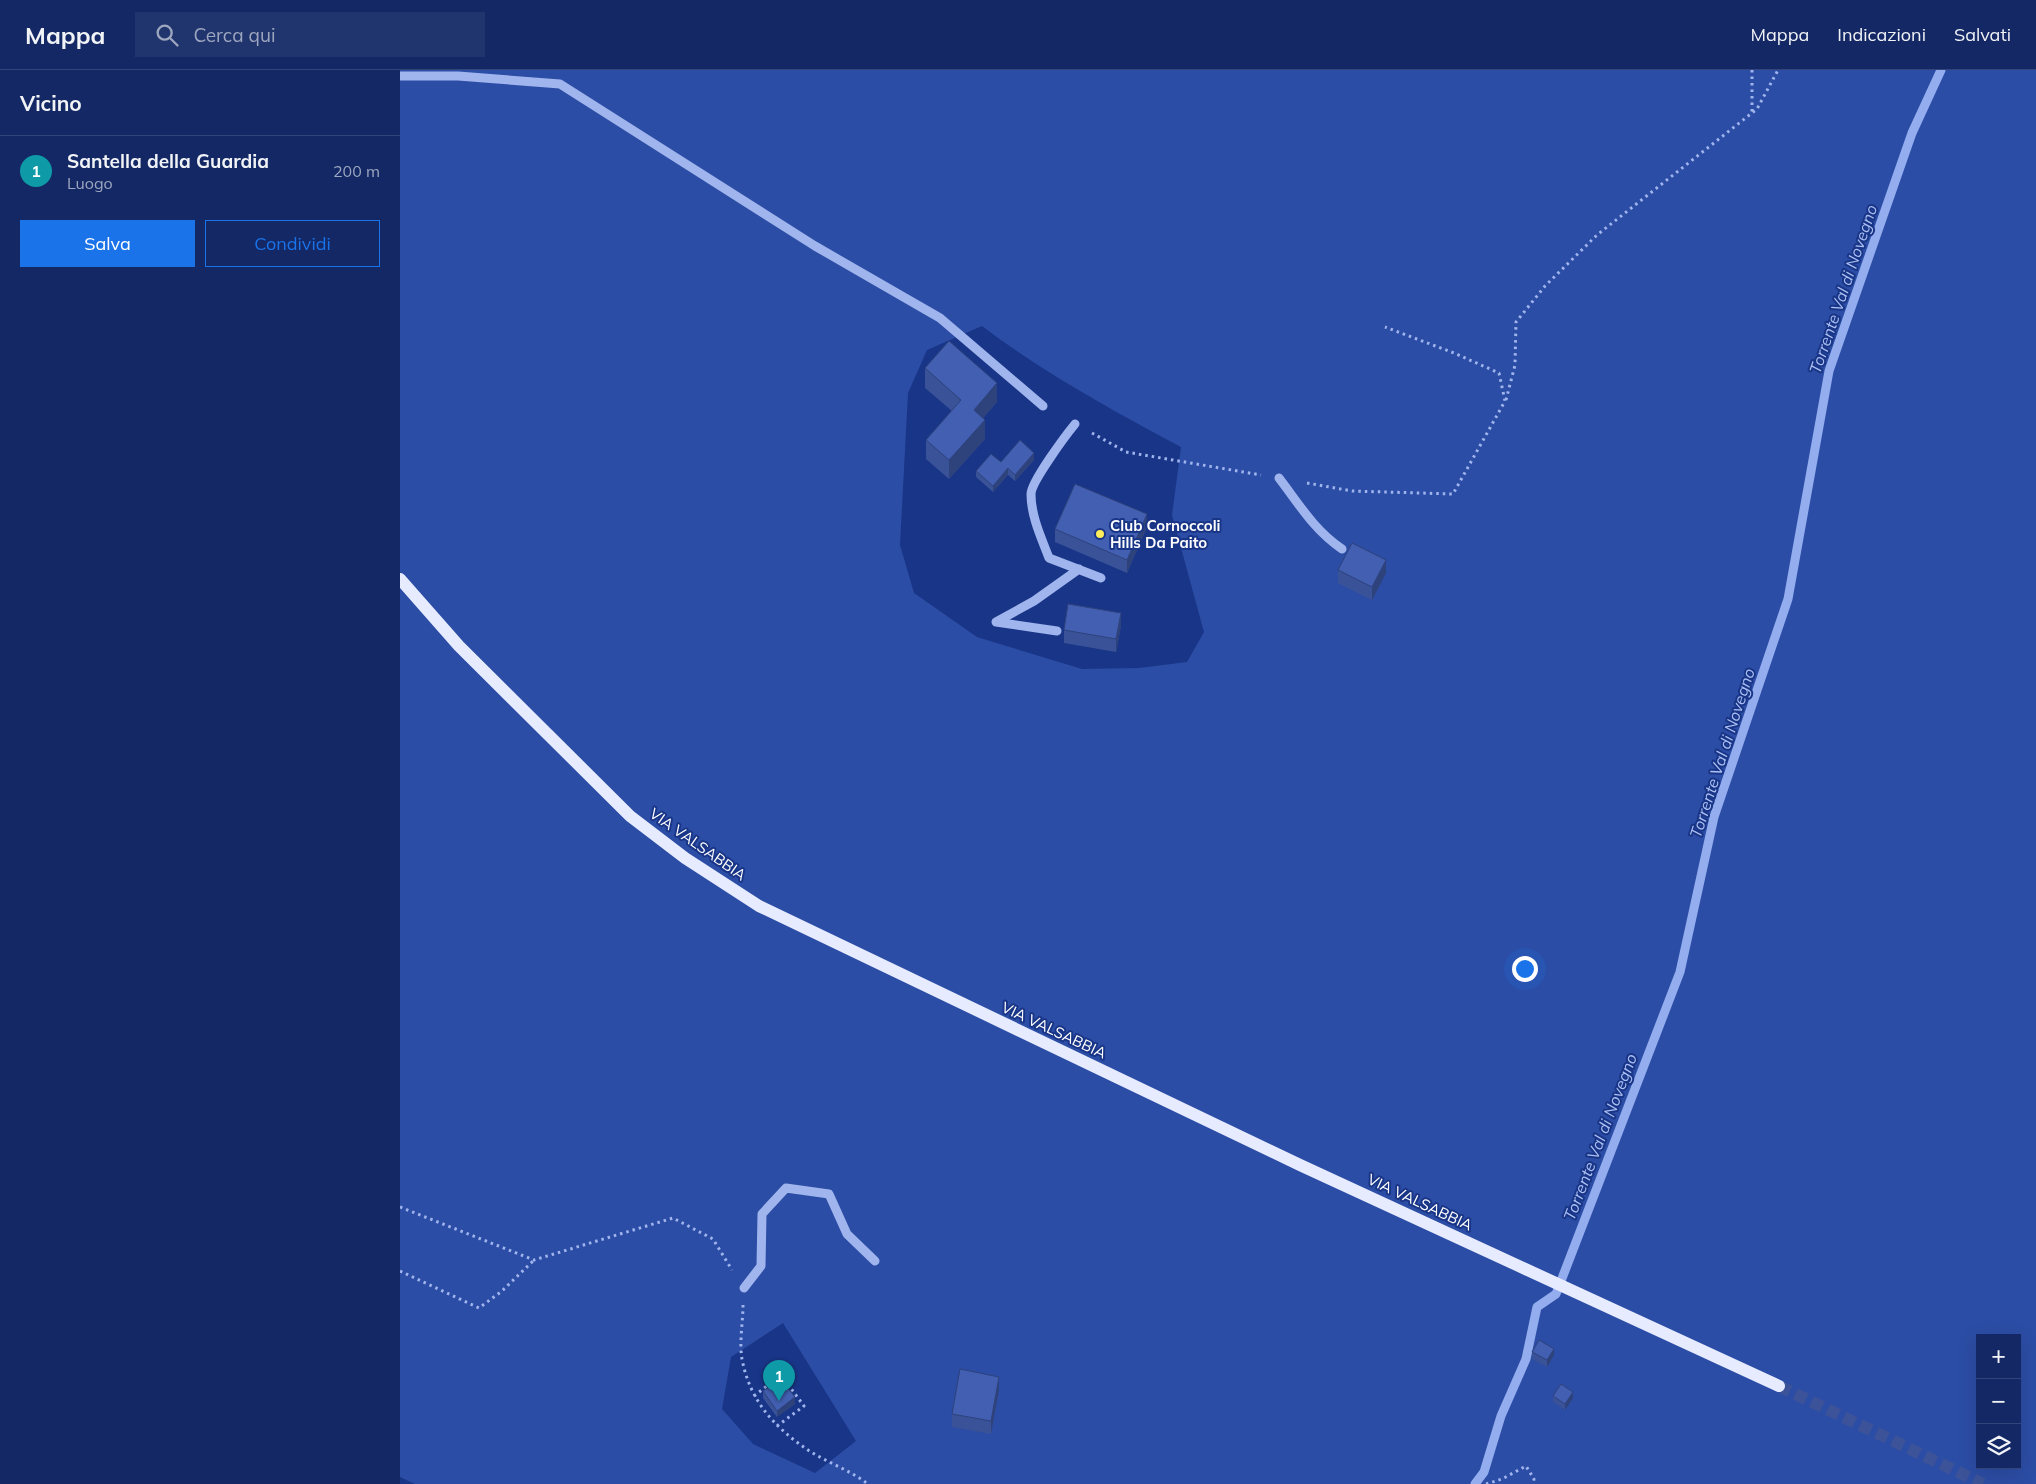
<!DOCTYPE html>
<html lang="it">
<meta charset="utf-8">
<style>
:root{--surface:#132865;--page:#20346e;--text:#f1f3f6;--muted:#9da6bf;--line:#324479;--accent:#1a73e8}
body{margin:0;font-family:Mulish,sans-serif;background:var(--page);color:var(--text)}
.controls{position:absolute;right:15px;bottom:15px;display:grid;overflow:hidden;border-radius:0px;box-shadow:0 5px 20px #0002}
.controls button{width:45px;height:45px;display:grid;place-items:center;padding:0;border:0;border-bottom:1px solid var(--line);background:var(--surface);color:var(--text);font:25px sans-serif}
.you{position:absolute;left:1124px;top:898px;width:18px;height:18px;margin:-12px;border:4px solid #fff;border-radius:50%;background:#1a73e8;box-shadow:0 0 0 8px #1a73e833}
.badge{display:grid;place-items:center;width:32px;height:32px;border-radius:50%;background:var(--accent);color:#fff;font-size:16px;font-weight:700}
.pin{position:absolute;translate:-50% -41px;filter:drop-shadow(0 1px 2px #0008)}
.pin::after{content:'';position:absolute;top:26px;width:18px;height:15px;background:inherit;clip-path:polygon(0 0,100% 0,50% 100%)}
.list{margin:0;padding:0;list-style:none}
h2{display:flex;justify-content:space-between;align-items:center;height:65px;margin:0;padding:0 20px;font-size:21px}
h2 small{font-size:16px;font-weight:400;color:var(--muted)}
.list li{display:grid;grid-template-columns:32px 1fr auto;gap:15px;align-items:center;box-sizing:border-box;height:70px;padding:0 20px;border-top:1px solid var(--line)}
.list b{display:block;font-size:19px;white-space:nowrap}
.list p{margin:0;font-size:16px;white-space:nowrap;color:var(--muted)}
.list em{font-size:16px;font-style:normal;color:var(--muted)}
.actions{display:flex;gap:10px;padding:15px 20px}
.actions a{flex:1;padding:11px 0;border:1px solid var(--accent);border-radius:0px;text-align:center;font-size:18px;color:var(--accent)}
.actions .main{background:var(--accent);color:#fff}
.icon{flex:none;width:28px;height:28px;fill:none;stroke:currentColor;stroke-width:2;stroke-linecap:round;stroke-linejoin:round}
.map{position:relative;flex:none;width:1636px;height:1414px;overflow:hidden}
header{display:flex;align-items:center;gap:30px;box-sizing:border-box;height:70px;padding:0 25px;background:var(--surface);border-bottom:1px solid var(--line)}
header strong{font-size:24px}
nav{display:flex;gap:28px;margin-inline-start:auto;font-size:18px}
.search{width:350px;height:45px;background:var(--page);display:flex;align-items:center;gap:12px;box-sizing:border-box;padding:0 18px;border-radius:0px;color:var(--muted);font-size:19px}
main{display:flex}
aside{flex:1;background:var(--surface)}
.map>svg:first-child{display:block}
.green{fill:#2c4da5;fill-rule:evenodd}
.lines{fill:none;stroke-linecap:round;stroke-linejoin:round}
.stream{stroke:#93adef;stroke-width:9}
.major-tunnel{stroke:#3c5399;stroke-width:12;stroke-dasharray:12 6;stroke-linecap:butt}
.path{stroke:#a0b5ed;stroke-width:3;stroke-dasharray:2.5 4;stroke-linecap:butt}
.minor{stroke:#a0b5ed;stroke-width:9}
.major{stroke:#e6ebff;stroke-width:12}
.wall{fill:#395298}
.shaded-wall{fill:#2e427c}
.building{fill:#425fb1;stroke:#2e427c}
.poi-dot{fill:#ffed5c;stroke:#193587;stroke-width:2}
.labels{text-anchor:middle;dominant-baseline:central;stroke-width:4;stroke-linejoin:round;paint-order:stroke}
.poi-label{font-size:15px;font-weight:bold;fill:#fff;stroke:#193587;text-anchor:start}
.street-label{font-size:15px;fill:#fff;stroke:#193587}
.water-label{font-size:16px;font-style:italic;fill:#acc0f4;stroke:#193587}
</style>
<header>
<strong>Mappa</strong>
<div class="search"><svg class="icon" aria-label="search" viewBox="0 0 24 24"><circle cx="10" cy="10" r="6"/><path d="M15 15l6 6"/></svg>Cerca qui</div>
<nav><a>Mappa</a><a>Indicazioni</a><a>Salvati</a></nav>
</header>
<main>
<aside>
<h2>Vicino<small></small></h2>
<ul class="list">
<li><span class="badge" style="background:#0f9aa8">1</span><div><b>Santella della Guardia</b><p>Luogo</p></div><em>200 m</em></li>
</ul>
<div class="actions"><a class="main">Salva</a><a>Condividi</a></div>
</aside>
<div class="map">
<svg width="1636" height="1414" viewBox="0 0 1636 1414">
<rect width="100%" height="100%" fill="#193587"/>
<path class="green" d="M0,0H1636V1414H15L0,1407ZM582,256C644,303 712,340 781,377L772,445L804,562L787,592L739,598L682,599L577,567L514,523L500,475L508,323L527,280ZM383,1253L456,1371L415,1403L353,1374L322,1339L331,1287ZM1580,1268H1617V1395H1580Z"/>
<g class="lines">
<path class="stream" d="M1075,1414L1084,1402L1101,1346L1126,1289L1137,1237L1156,1224L1280,902L1314,747L1388,529L1429,301L1512,63L1541,0"/>
<path class="major-tunnel" d="M1379,1316L1583,1414"/>
<path class="path" d="M1352,0V42
M1106,330L1115,295L1116,252L1145,216L1197,165L1357,39L1378,0
M692,363L726,382L861,405
M907,413L952,421L1053,424L1105,331L1099,303L1054,283L985,257
M0,1137L134,1190L273,1148L313,1169L332,1200
M0,1201L79,1238L102,1221L134,1190
M343,1235C343,1252 339,1273 342,1289C350,1332 376,1359 411,1382C429,1393 451,1401 468,1414
M354,1326L381,1305L404,1336L377,1356
M1086,1414L1102,1409L1126,1396L1134,1409L1133,1414"/>
<path class="minor" d="M0,6H58L160,14L415,176L540,248L643,336
M675,354C666,365 631,412 631,424C631,446 641,467 649,488L701,508
M879,408C899,434 914,460 942,479
M657,561L596,552L634,531L679,499
M344,1218L361,1196L362,1144L386,1118L429,1124L447,1164L475,1191"/>
<path class="major" d="M0,509L59,576L230,746L285,788L359,836L900,1095L1379,1316"/>
</g>
<path class="wall" d="M525,298L597,332L583,348L585,369L549,409L526,389V370L552,341L525,318Z
M634,390L615,411L608,405L593,422L576,407V401L601,392Z
M747,457L727,503L655,472V459Z
M938,500L986,503L972,530L938,513Z
M721,556L716,582L664,573V560Z
M1132,1282L1154,1285L1147,1297L1132,1289Z
M599,1320L591,1364L552,1357V1344Z
M363,1321L395,1334L377,1347L363,1328Z
M1153,1326L1173,1328L1165,1340L1153,1332Z"/>
<path class="shaded-wall" d="M597,313V332L574,359V340Z
M585,350V369L549,409V390Z
M634,383V390L615,411V405Z
M608,398V405L593,422V416Z
M747,444V457L727,503V490Z
M986,490V503L972,530V517Z
M721,543V556L716,582V569Z
M1154,1279V1285L1147,1297V1290Z
M599,1307V1320L591,1364V1351Z
M1173,1322V1328L1165,1340V1334Z
M395,1327V1334L377,1347V1341Z"/>
<path class="building" d="M549,271L597,313L574,340L585,350L549,390L526,370L561,330L525,298Z
M620,370L634,383L615,405L608,398L593,416L576,401L591,384L601,392Z
M675,414L747,444L727,490L655,459Z
M952,473L986,490L972,517L938,500Z
M668,534L721,543L716,569L664,560Z
M1139,1270L1154,1279L1147,1290L1132,1282Z
M560,1299L599,1307L591,1351L552,1344Z
M381,1309L395,1327L377,1341L363,1321Z
M1161,1314L1173,1322L1165,1334L1153,1326Z"/>
<circle class="poi-dot" cx="700" cy="464" r="5"/>
<g class="labels">
<g class="poi-label">
<text x="710" y="455">Club Cornoccoli<tspan x="710" dy="17">Hills Da Paito</tspan></text>
</g>
<g class="street-label">
<text transform="translate(298 774) rotate(35)">VIA VALSABBIA</text>
<text transform="translate(654 960) rotate(25)">VIA VALSABBIA</text>
<text transform="translate(1020 1132) rotate(25)">VIA VALSABBIA</text>
</g>
<g class="water-label">
<text transform="translate(1443 219) rotate(-71)">Torrente Val di Novegno</text>
<text transform="translate(1322 683) rotate(-72)">Torrente Val di Novegno</text>
<text transform="translate(1200 1067) rotate(-69)">Torrente Val di Novegno</text>
</g>
</g>
</svg>
<div class="controls">
<button>+</button>
<button>−</button>
<button><svg class="icon" aria-label="layers" viewBox="0 0 24 24"><path d="M12 4l9 5-9 5-9-5zM3 14l9 5 9-5"/></svg></button>
</div>
<div class="you"></div>
<div class="pin badge" style="left:379px;top:1331px;background:#0f9aa8">1</div>
</div>
</main>
